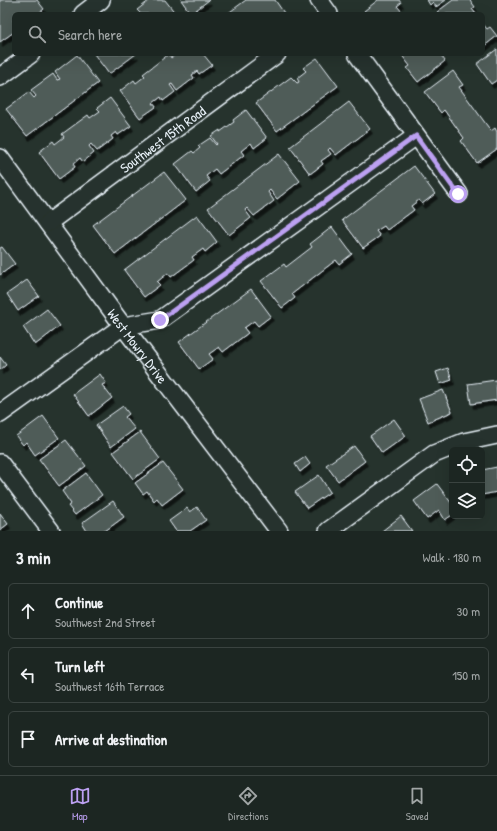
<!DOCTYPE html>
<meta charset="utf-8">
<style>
:root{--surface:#1c2622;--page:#29322f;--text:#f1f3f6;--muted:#a0a5a5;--line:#3a4340;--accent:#bca0f2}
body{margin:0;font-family:"Patrick Hand",sans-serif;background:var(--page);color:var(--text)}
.controls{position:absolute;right:12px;bottom:12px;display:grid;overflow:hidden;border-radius:6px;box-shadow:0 4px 16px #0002}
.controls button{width:36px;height:36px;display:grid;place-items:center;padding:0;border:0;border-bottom:1px solid var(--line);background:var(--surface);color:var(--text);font:20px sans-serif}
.stop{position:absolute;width:12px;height:12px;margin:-9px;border:3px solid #bca0f2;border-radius:50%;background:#fff}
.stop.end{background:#bca0f2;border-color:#fff;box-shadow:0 1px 4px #0008}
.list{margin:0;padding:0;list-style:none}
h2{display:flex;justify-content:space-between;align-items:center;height:52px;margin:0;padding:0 16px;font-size:17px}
h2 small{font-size:13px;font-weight:400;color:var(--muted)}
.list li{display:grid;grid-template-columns:26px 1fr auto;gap:12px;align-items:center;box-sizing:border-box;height:56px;margin:0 8px 8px;padding:0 8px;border:1px solid var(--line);border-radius:6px}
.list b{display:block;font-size:15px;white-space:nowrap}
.list p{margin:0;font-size:13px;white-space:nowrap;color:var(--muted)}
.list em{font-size:13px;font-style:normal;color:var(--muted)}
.icon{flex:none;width:22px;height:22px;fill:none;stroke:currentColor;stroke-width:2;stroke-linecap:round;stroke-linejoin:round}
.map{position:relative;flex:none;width:497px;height:531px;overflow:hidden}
.search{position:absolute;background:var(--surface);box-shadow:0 4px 16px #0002;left:12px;right:12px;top:12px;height:44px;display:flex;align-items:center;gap:10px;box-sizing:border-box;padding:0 14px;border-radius:6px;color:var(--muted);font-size:15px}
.sheet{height:244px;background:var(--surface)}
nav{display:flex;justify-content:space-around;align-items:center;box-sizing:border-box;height:56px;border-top:1px solid var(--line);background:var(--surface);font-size:11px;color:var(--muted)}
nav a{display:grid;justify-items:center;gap:2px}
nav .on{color:var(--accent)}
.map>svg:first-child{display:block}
.building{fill:#505c59;stroke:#e8f1f8;filter:url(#shadow)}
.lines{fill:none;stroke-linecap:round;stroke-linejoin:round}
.minor-casing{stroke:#e8f1f8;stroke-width:20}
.minor{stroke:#26332d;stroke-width:17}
.route{stroke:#bca0f2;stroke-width:5}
.labels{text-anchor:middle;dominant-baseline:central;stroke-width:4;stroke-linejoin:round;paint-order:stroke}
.street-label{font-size:14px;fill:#e8f1f8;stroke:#26332d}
</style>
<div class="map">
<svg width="497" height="531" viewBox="0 0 497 531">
<defs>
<filter id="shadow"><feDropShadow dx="2.5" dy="4.5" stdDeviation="0" flood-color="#0009"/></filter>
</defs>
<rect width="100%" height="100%" fill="#26332d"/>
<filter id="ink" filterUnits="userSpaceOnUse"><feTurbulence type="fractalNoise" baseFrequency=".025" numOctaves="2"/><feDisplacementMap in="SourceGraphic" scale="8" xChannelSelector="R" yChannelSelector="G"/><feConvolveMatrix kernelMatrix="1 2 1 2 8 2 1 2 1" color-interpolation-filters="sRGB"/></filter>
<g filter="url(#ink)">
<path class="building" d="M0,0H37L44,9L38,14H14V19L13,20L14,22V32L0,42Z
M150,0H165L176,14H141L137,10Z
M181,0H209L191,14Z
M246,0H275L284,13L282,14H227Z
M378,0H399L401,3L397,6L404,14H367L364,11Z
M427,0H446L436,7L433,2L430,5Z
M453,0H470L475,7L472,9L476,14H439L437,12Z
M483,24L487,29L490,27L497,36L483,47Z
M497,49V80L491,84L477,64Z
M94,54H136L109,74Z
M169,54L171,58L176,54H203L212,65L199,74L197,71L192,75L194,78L177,91L172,84L170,85L175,92L163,101L161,97L153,103L156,107L140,118L120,91L134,80L136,83L145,76L143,74Z
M401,54H440L445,61L418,82L407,68L410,66Z
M77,55L98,83L27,136L6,109L29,92L34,98L36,96L31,90L53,74L57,80L60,79L55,72Z
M317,58L338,86L277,131L256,103L291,77L297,83L299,82L297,78L306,71L303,68Z
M453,71L463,85L459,87L491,131L495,128L497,132V149L477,163L461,141L464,138L444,110L441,113L425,92Z
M110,98L131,126L118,135L116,132L111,136L113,139L97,151L91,144L89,146L94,153L83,162L80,158L73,164L75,167L59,179L39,152L53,141L55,144L64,137L62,134L88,115L90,118L100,111L97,108Z
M349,102L370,129L336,155L330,148L328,150L331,154L321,161L323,164L310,174L290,147Z
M246,110L267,138L254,148L251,143L241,151L244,155L219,174L215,169L206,176L210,181L196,192L175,164L192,151L194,153L200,148L198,146L210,138L216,145L217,144L211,136L220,130V132L234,122L233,120Z
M279,154L300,181L277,199L270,190L268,192L274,201L254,216L247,208L245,210L251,218L229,235L208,208Z
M414,166L435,194L422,204L419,200L411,206L414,210L387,230L384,226L376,231L380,236L363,248L342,220Z
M164,172L186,200L115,254L93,225Z
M197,215L217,242L205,252L203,249L192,257L194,260L171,277L168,273L157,282L160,285L144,297L124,270Z
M332,227L352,254L339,264L336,260L292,294L295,298L282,308L261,281L284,264L286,267L312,247L310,244Z
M2,247L15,264L0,275V248Z
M27,280L39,296L18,311L7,294Z
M251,289L271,316L258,326L254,321L244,328L248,333L223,352L219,347L209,354L213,359L199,369L179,342Z
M47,309L60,326L35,345L23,327Z
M0,357L6,365L0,370Z
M448,368L452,380L440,384L436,372Z
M100,374L106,383L102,385L112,398L89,416L73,394Z
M496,380L497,400L471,404L468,384Z
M443,390L452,412L428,422L419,399Z
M123,406L129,414L125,417L135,429L111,447L96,425Z
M43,416L59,438L35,455L26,442L23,445L16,436Z
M394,419L406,436L382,453L370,436Z
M140,432L160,459L133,479L113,452Z
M66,440L86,466L59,486L39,459Z
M354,446L365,461L338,481L326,465Z
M305,457L310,464L300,472L295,464Z
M163,463L183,489L162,505L157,498L154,501L147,491L143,494L135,483Z
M497,467V492L482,495V470Z
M86,473L102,495L75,515L68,506L71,504L62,491Z
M319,475L330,492L307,508L295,492Z
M437,484L452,504V515L445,520L439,510L427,519L414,501Z
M113,501L124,517L105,531H87L82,523Z
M197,507L206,520L190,531H176L169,521L187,508L190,512Z
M0,513L8,524L0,530Z
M401,516L412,531H382Z"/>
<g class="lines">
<g class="minor-casing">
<g id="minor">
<path d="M319,0L329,14"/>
<path d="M83,14L101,0"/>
<path d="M357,54L459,194"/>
<path d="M0,77L31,54"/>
<path id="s1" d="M0,158L123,326L279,531"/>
<path id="s2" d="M48,223L277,54"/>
<path d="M0,414L123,326L160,320L416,136"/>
<path d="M0,463L51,531"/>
<path d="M328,531L434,454L464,442L497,435"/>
</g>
</g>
<use href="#minor" class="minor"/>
</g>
</g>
<g class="lines" filter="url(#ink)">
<path class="route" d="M160,320L416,136L458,194"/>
</g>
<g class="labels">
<g class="street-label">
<text stroke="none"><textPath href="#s2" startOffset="142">Southwest 15th Road</textPath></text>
<text stroke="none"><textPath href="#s1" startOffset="233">West Mowry Drive</textPath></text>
</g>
</g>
</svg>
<div class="controls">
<button><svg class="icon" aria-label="locate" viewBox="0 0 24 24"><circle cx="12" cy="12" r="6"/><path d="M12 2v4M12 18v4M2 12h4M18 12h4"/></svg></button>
<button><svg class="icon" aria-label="layers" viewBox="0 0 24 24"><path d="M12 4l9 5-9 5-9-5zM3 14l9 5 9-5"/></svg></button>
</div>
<div class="stop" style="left:458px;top:194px"></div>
<div class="stop end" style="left:160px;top:320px"></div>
<div class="search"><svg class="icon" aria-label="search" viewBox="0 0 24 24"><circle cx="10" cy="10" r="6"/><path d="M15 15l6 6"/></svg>Search here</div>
</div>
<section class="sheet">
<h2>3 min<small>Walk · 180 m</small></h2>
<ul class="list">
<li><svg class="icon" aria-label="ahead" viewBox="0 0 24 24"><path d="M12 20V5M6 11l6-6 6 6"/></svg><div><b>Continue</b><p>Southwest 2nd Street</p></div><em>30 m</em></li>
<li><svg class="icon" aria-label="left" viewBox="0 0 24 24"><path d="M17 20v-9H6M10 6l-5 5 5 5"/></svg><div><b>Turn left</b><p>Southwest 16th Terrace</p></div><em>150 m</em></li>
<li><svg class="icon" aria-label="arrive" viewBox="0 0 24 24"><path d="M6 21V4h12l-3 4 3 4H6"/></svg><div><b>Arrive at destination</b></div></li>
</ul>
</section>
<nav>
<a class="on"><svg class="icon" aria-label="map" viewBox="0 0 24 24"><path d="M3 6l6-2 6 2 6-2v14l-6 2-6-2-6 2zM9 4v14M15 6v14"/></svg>Map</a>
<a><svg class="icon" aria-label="directions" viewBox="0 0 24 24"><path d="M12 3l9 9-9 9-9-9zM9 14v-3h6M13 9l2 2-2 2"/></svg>Directions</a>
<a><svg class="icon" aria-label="saved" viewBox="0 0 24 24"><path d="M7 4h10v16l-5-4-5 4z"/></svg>Saved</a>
</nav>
